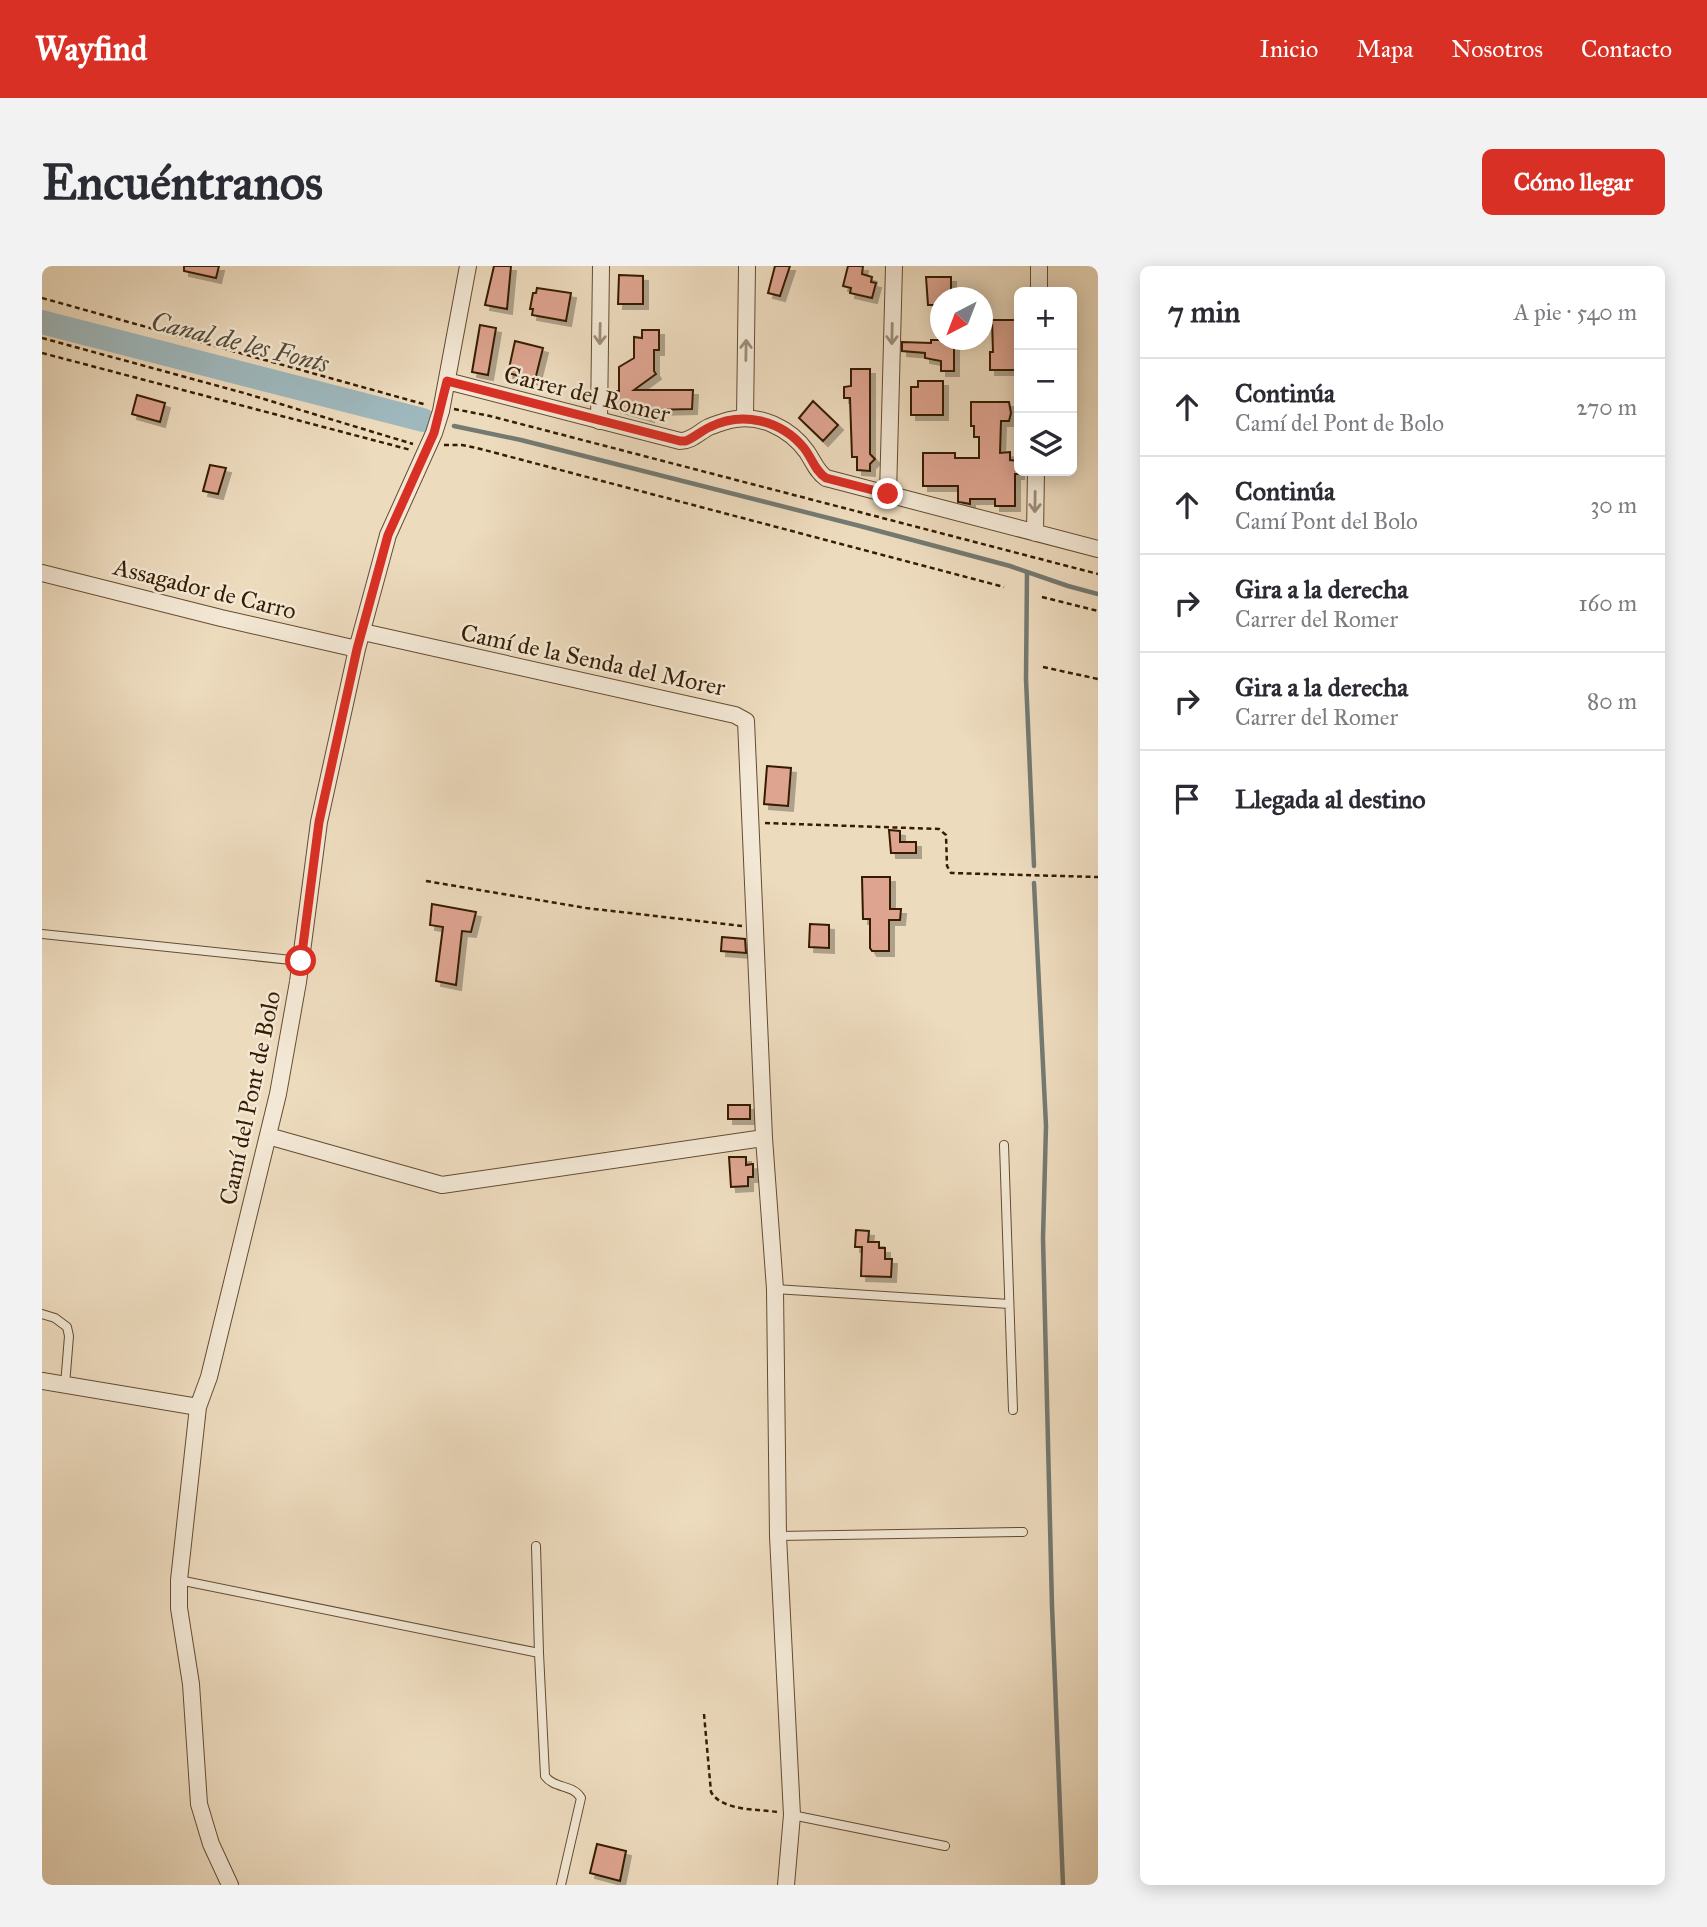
<!DOCTYPE html>
<html lang="es">
<meta charset="utf-8">
<style>
:root{--surface:#fff;--page:#f2f2f3;--text:#2b2b33;--muted:#7c7c81;--line:#e1e1e2;--accent:#d93025}
body{margin:0;font-family:"IM FELL Great Primer",serif;background:var(--page);color:var(--text)}
.controls{position:absolute;right:21px;top:21px;display:grid;overflow:hidden;border-radius:10px;box-shadow:0 4px 18px #0003}
.controls button{width:63px;height:63px;display:grid;place-items:center;padding:0;border:0;border-bottom:2px solid var(--line);background:var(--surface);color:var(--text);font:35px sans-serif}
.compass{position:absolute;left:888px;top:21px;width:63px;height:63px;border-radius:50%;background:var(--surface);box-shadow:0 4px 18px #0003;rotate:222deg}
.stop{position:absolute;width:21px;height:21px;margin:-16px;border:5px solid #d93025;border-radius:50%;background:#fff}
.stop.end{background:#d93025;border-color:#fff;box-shadow:0 2px 7px #0008}
.list{margin:0;padding:0;list-style:none}
h2{display:flex;justify-content:space-between;align-items:center;height:91px;margin:0;padding:0 28px;font-size:30px}
h2 small{font-size:23px;font-weight:400;color:var(--muted)}
.list li{display:grid;grid-template-columns:46px 1fr auto;gap:21px;align-items:center;box-sizing:border-box;height:98px;padding:0 28px;border-top:2px solid var(--line)}
.list b{display:block;font-size:26px;white-space:nowrap}
.list p{margin:0;font-size:23px;white-space:nowrap;color:var(--muted)}
.list em{font-size:23px;font-style:normal;color:var(--muted)}
.icon{flex:none;width:38px;height:38px;fill:none;stroke:currentColor;stroke-width:2;stroke-linecap:round;stroke-linejoin:round}
.map{position:relative;flex:none;width:1056px;height:1619px;overflow:hidden;border-radius:10px}
header{display:flex;align-items:center;gap:42px;box-sizing:border-box;height:98px;padding:0 35px;background:var(--accent);color:#fff}
header strong{font-size:33px}
nav{display:flex;gap:38px;margin-inline-start:auto;font-size:24px}
.intro{display:flex;align-items:center;justify-content:space-between;box-sizing:border-box;height:168px;padding:0 42px}
h1{margin:0;font-size:49px}
.button{padding:18px 32px;border-radius:10px;background:var(--accent);color:#fff;font-size:24px;font-weight:700}
main{display:flex;gap:42px;padding:0 42px}
aside{flex:1;background:var(--surface);border-radius:10px;box-shadow:0 4px 18px #0003}
.map>svg:first-child{display:block}
.lines{fill:none;stroke-linecap:round;stroke-linejoin:round}
.stream{stroke:#747a72;stroke-width:4.5}
.river{stroke:#9eb8bd;stroke-width:24}
.building{fill:#dea490;stroke:#361d02;stroke-width:2;filter:url(#shadow)}
.service-casing{stroke:#644c31;stroke-width:10}
.minor-casing{stroke:#644c31;stroke-width:18}
.path{stroke:#361d02;stroke-width:2.5;stroke-dasharray:5 3.5;stroke-linecap:butt}
.service{stroke:#f3e8d5;stroke-width:8}
.minor{stroke:#f3e8d5;stroke-width:16}
.oneway{stroke:#9e8d76}
.route{stroke:#d93025;stroke-width:9}
.labels{text-anchor:middle;dominant-baseline:central;stroke-width:5;stroke-linejoin:round;paint-order:stroke}
.street-label{font-size:24px;fill:#361d02;stroke:#f3e8d5}
.water-label{font-size:26px;font-style:italic;fill:#554c3a;stroke:#f3e8d5}
</style>
<header>
<strong>Wayfind</strong>
<nav><a>Inicio</a><a>Mapa</a><a>Nosotros</a><a>Contacto</a></nav>
</header>
<div class="intro"><h1>Encuéntranos</h1><a class="button">Cómo llegar</a></div>
<main>
<div class="map">
<svg width="1056" height="1619" viewBox="0 0 1056 1619">
<defs>
<filter id="shadow"><feDropShadow dx="5" dy="5" stdDeviation="0" flood-color="#0004"/></filter>
</defs>
<rect width="100%" height="100%" fill="#eddbbe"/>
<filter id="stains"><feTurbulence type="fractalNoise" baseFrequency=".00286" numOctaves="4"/><feColorMatrix values="0 0 0 0 .2 0 0 0 0 .09 0 0 0 0 .02 0 0 0 .5 -.17"/></filter>
<radialGradient id="worn" r=".72"><stop offset=".6" stop-color="#630" stop-opacity="0"/><stop offset="1" stop-color="#630" stop-opacity=".3"/></radialGradient>
<g class="lines">
<path class="stream" d="M412,160L479,174L818,260L968,300L1026,320L1056,328
M985,306L984,413L992,600
M992,617L1004,860L1001,972L1010,1340L1021,1619"/>
<path class="river" d="M0,56L381,154"/>
</g>
<path class="building" d="M142,0H177L174,12L142,5Z
M452,0H469L465,43L443,39Z
M733,0H748L738,30L726,27Z
M806,0H821L820,8L830,11L829,16L834,17L830,32L808,27L809,22L801,20Z
M577,9L601,10V38H576Z
M884,11H909V32H899V39H886Z
M495,22L529,27L524,55L490,49L491,43H488L491,27H494Z
M950,54H974V86H977V104H948V86H951Z
M438,59L454,62L446,109L430,106Z
M600,64H617V84H612V105L614,108L592,124H651L650,143L607,144V151L573,141V125H577V101L592,92V71L600,72Z
M889,74H908V76H912V105H899V95L883,92V87L860,85V76L889,77Z
M473,75L501,82L493,114L466,107Z
M809,103H828V188L833,193L828,198V205L815,204V191H810L808,132H802V121L809,120Z
M876,115H901V149H869V121H876Z
M95,129L123,137L118,156L90,148Z
M771,135L796,159L781,175L757,152Z
M929,136H967L969,147L967,155H959L958,187L968,186V194L977,195V208H973V240H953V233H928V238L923,237L916,236V220H881V187H913V192H937V171H932V160H929Z
M168,199L184,202L176,228L161,225Z
M725,500L749,502L746,540L722,538Z
M847,564L858,565V576H874V587H849Z
M820,611H848V643H859L858,654H847V685H830L828,682V653H821Z
M390,638L434,646L429,666L420,665L414,719L394,715L401,661L388,659Z
M768,658L787,659V682L767,681Z
M680,671L703,673L704,687L679,685Z
M686,839H708V853H686Z
M687,891H704V899L711,898V911H706V920L689,921Z
M814,964L827,965L826,976H837V982H843V993H850L849,1011L819,1010L820,981H813Z
M555,1578L584,1585L578,1615L548,1607Z"/>
<g class="lines">
<g class="service-casing">
<path id="service" d="M0,668L259,695
M962,879L971,1144
M733,1023L967,1038
M0,1048L13,1052L25,1061L27,1070L23,1119
M736,1270L981,1266
M494,1280L497,1387
M137,1314L497,1387L503,1510C512,1523 531,1518 539,1532L519,1619
M750,1549L903,1580"/>
</g>
<g class="minor-casing">
<path id="minor" d="M997,26V0
M405,115L638,175C650,175 657,166 667,161C674,158 681,156 688,154C717,147 748,162 765,186C771,195 775,206 784,212L1056,283
M703,152L705,0
M557,155L559,0
M846,228L852,0
M993,267L994,205
M0,307L179,352L315,383
M321,366L693,449L704,455L722,872L733,1023L736,1270L750,1549L744,1619
M226,870L400,919L722,872
M0,1115L156,1141
M188,1619L169,1578L157,1538L149,1418L137,1342V1314L156,1141L167,1111L236,828L256,716L277,556L315,383L346,269L392,167L399,145L426,0"/>
</g>
<path class="path" d="M0,32L385,139
M0,72L202,127L371,178
M0,87L369,184
M412,143L448,150L1056,308
M402,179H420L435,182L962,321
M1000,331L1056,345
M1001,401L1056,413
M723,557L897,563L904,569L905,600L909,607L1056,611
M384,615L544,642L700,660
M662,1448L669,1526C680,1545 715,1543 735,1546"/>
<use href="#service" class="service"/>
<use href="#minor" class="minor"/>
</g>
<defs><path id="oneway-shaft" d="M-6 0H5M1.5-3L5.5 0L1.5 3" fill="none" stroke-width="1.6" stroke-linecap="round" stroke-linejoin="round" transform="scale(1.75)"/></defs>
<g class="oneway">
<use href="#oneway-shaft" transform="translate(558 68) rotate(91)"/>
<use href="#oneway-shaft" transform="translate(850 68) rotate(91)"/>
<use href="#oneway-shaft" transform="translate(704 84) rotate(-89)"/>
<use href="#oneway-shaft" transform="translate(993 236) rotate(91)"/>
</g>
<g class="lines">
<path class="route" d="M259,695L277,556L315,383L346,269L392,167L405,115L638,175H644C653,171 659,165 668,161C700,145 739,154 762,182C770,192 773,205 784,212L846,228"/>
</g>
<g class="labels">
<g class="street-label">
<text transform="translate(545 128) rotate(14)">Carrer del Romer</text>
<text transform="translate(163 323) rotate(14)">Assagador de Carro</text>
<text transform="translate(551 394) rotate(12)">Camí de la Senda del Morer</text>
<text transform="translate(208 832) rotate(-78)">Camí del Pont de Bolo</text>
</g>
<g class="water-label">
<text transform="translate(198 76) rotate(14)">Canal de les Fonts</text>
</g>
</g>
<rect width="100%" height="100%" filter="url(#stains)"/>
<rect width="100%" height="100%" fill="url(#worn)"/>
</svg>
<div class="controls">
<button>+</button>
<button>−</button>
<button><svg class="icon" aria-label="layers" viewBox="0 0 24 24"><path d="M12 4l9 5-9 5-9-5zM3 14l9 5 9-5"/></svg></button>
</div>
<svg class="compass" viewBox="-18 -18 36 36"><path d="M0-13l5 13h-10z" fill="#e53935"/><path d="M0 13l5-13h-10z" fill="#7c7c81"/></svg>
<div class="stop" style="left:259px;top:695px"></div>
<div class="stop end" style="left:846px;top:228px"></div>
</div>
<aside>
<h2>7 min<small>A pie · 540 m</small></h2>
<ul class="list">
<li><svg class="icon" aria-label="ahead" viewBox="0 0 24 24"><path d="M12 20V5M6 11l6-6 6 6"/></svg><div><b>Continúa</b><p>Camí del Pont de Bolo</p></div><em>270 m</em></li>
<li><svg class="icon" aria-label="ahead" viewBox="0 0 24 24"><path d="M12 20V5M6 11l6-6 6 6"/></svg><div><b>Continúa</b><p>Camí Pont del Bolo</p></div><em>30 m</em></li>
<li><svg class="icon" aria-label="right" viewBox="0 0 24 24"><path d="M7 20v-9h11M14 6l5 5-5 5"/></svg><div><b>Gira a la derecha</b><p>Carrer del Romer</p></div><em>160 m</em></li>
<li><svg class="icon" aria-label="right" viewBox="0 0 24 24"><path d="M7 20v-9h11M14 6l5 5-5 5"/></svg><div><b>Gira a la derecha</b><p>Carrer del Romer</p></div><em>80 m</em></li>
<li><svg class="icon" aria-label="arrive" viewBox="0 0 24 24"><path d="M6 21V4h12l-3 4 3 4H6"/></svg><div><b>Llegada al destino</b></div></li>
</ul>
</aside>
</main>
